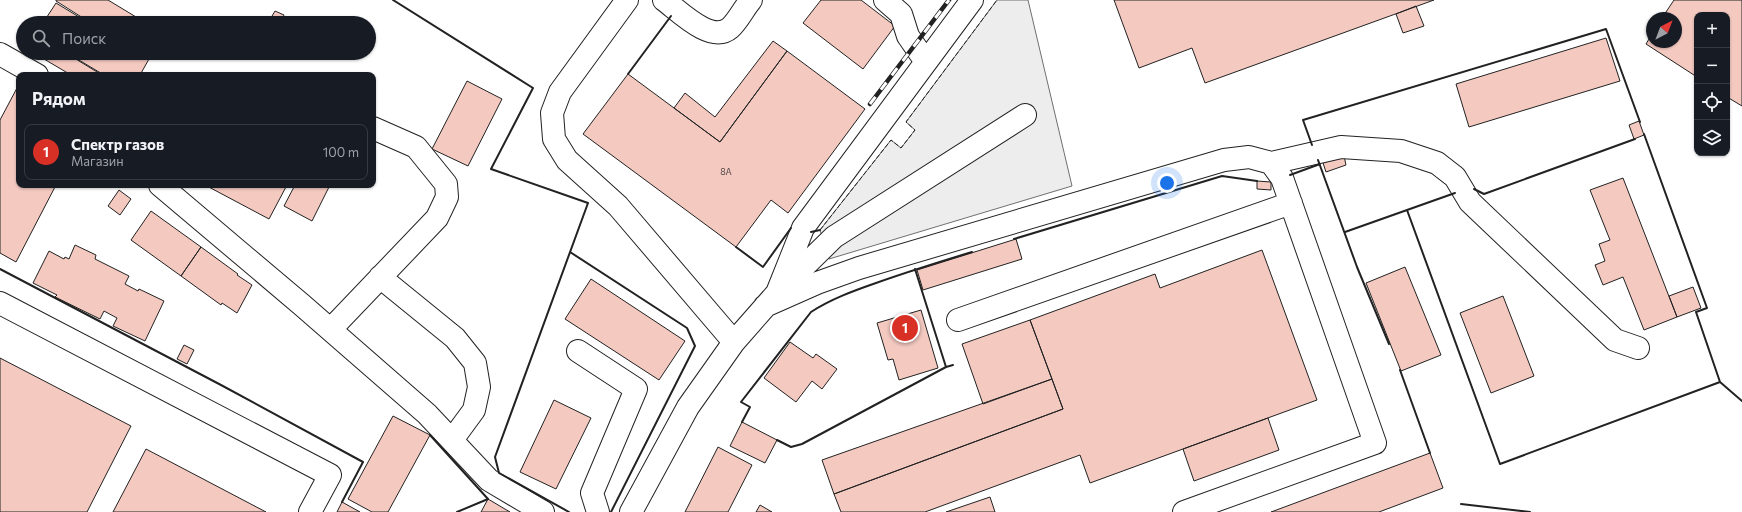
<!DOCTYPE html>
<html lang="ru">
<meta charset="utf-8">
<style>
:root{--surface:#171b24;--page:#242831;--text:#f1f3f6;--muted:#9ea1a6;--line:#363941;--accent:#d93025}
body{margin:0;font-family:Commissioner,sans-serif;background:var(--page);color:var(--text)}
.controls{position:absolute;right:12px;top:12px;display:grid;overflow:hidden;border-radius:8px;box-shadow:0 1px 3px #0004}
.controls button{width:36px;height:36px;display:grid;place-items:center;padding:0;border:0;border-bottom:1px solid var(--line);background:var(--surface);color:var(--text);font:20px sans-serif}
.compass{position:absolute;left:1646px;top:12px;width:36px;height:36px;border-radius:50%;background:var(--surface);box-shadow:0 1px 3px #0004;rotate:42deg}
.you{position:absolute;left:1167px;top:183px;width:14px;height:14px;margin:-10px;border:3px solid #fff;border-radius:50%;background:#1a73e8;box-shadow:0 0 0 6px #1a73e833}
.badge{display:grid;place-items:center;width:26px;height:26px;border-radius:50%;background:var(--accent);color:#fff;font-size:13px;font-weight:700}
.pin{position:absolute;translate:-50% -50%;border:2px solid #fff;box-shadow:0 1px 4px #0006}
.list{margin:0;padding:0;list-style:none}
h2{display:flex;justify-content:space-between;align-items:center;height:52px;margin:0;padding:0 16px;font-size:17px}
h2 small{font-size:13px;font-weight:400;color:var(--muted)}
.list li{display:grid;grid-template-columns:26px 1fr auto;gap:12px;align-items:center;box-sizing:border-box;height:56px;margin:0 8px 8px;padding:0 8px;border:1px solid var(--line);border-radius:8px}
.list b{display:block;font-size:15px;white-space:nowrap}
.list p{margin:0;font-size:13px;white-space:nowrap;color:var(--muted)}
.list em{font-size:13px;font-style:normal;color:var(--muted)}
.icon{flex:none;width:22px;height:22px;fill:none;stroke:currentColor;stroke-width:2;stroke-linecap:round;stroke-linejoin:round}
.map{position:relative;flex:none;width:1742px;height:512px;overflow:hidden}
.search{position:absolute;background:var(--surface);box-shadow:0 1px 3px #0004;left:16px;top:16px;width:360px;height:44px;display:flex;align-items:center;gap:10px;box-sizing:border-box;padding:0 14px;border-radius:22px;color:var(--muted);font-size:15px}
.panel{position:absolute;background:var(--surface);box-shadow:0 1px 3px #0004;left:16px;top:72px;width:360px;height:116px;border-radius:8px}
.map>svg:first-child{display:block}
.parking{fill:#ededed;stroke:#6f6f6f}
.building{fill:#f3c9c0;stroke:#222}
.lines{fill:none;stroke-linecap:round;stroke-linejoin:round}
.minor-casing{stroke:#222;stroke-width:24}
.minor{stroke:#fff;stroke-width:22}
.rail-casing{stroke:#222;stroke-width:4.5}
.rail{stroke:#fff;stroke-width:3;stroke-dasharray:9;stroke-linecap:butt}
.fence{stroke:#222;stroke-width:1;stroke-dasharray:5 2;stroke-linecap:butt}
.wall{stroke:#222;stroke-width:2}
.labels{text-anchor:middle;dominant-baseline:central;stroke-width:3;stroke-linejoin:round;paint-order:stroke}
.number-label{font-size:9px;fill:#564c4a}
</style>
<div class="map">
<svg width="1742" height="512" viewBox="0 0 1742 512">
<rect width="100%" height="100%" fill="#fff"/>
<path class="parking" d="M997,0H1028L1072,186L829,259L820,230L891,140L901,148L915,130L906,122Z"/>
<path class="building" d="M56,0H108L146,23H91L56,1Z
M821,0H861L895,26L863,69L803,23Z
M1114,0H1434L1205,83L1192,48L1139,68Z
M1674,0H1742V106L1727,97V15H1697V77L1646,44L1652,34V42H1676V18H1662Z
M56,3L89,23H43Z
M1416,6L1424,26L1403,33L1396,14Z
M275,11L284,15L280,23H268Z
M1606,38L1620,81L1469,127L1456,84Z
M773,41L787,51L720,142L674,108L685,93L715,117Z
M787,51L865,109L788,213L771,200L736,247L583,134L628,74L720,142Z
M48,53H66L102,75H71L44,59Z
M67,53H139L149,59L140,75H104Z
M467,81L502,99L468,166L432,149Z
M17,88L19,89V185H56L16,262L0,253V120Z
M1639,121L1644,135L1634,139L1629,125Z
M1344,156L1346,165L1326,172L1323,163Z
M1623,178L1677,317L1644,330L1623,277L1603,285L1595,265L1605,261L1599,244L1610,240L1590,190Z
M1257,181L1271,182V190L1257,189Z
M205,185H287L269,219Z
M295,185H330L312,221L284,206Z
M119,190L131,199L120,215L108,206Z
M151,211L201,247L181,276L131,240Z
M1016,239L1022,259L923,290L917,270Z
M75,245L96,255L95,259L129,276L125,284L138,291L139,289L164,301L145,341L113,326L117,318L104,311L100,319L55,297L57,295L33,283L49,251L64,259L65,257L69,259Z
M201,247L238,274L237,275L252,285L237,313L222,303L221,305L181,276Z
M1262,250L1317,400L1090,483L1080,455L925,512H841L834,494L1063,409L1030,320L1155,274L1160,288Z
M1405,267L1441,355L1401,371L1366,283Z
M591,279L685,341L659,380L565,319Z
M1693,287L1701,308L1677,317L1669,296Z
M1503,296L1534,376L1491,393L1460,313Z
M921,310L938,368L899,380L893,359L888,360L877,323Z
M1030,320L1052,379L983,404L962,344Z
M790,342L813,358L816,354L837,369L822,389L812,381L796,402L764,378Z
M184,345L194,350L187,364L177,359Z
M0,358L131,426L87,512H0Z
M1052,379L1063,409L834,494L822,460Z
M554,400L591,418L556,489L520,472Z
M393,416L430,435L388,512H372L348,499Z
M1268,418L1279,450L1194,481L1183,449Z
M742,422L777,440L765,463L730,446Z
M718,447L752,465L728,512H685Z
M146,449L266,512H113Z
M1430,453L1443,488L1379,512H1271Z
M990,497L995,512H946Z
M488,499L510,512H481Z
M342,502L360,512H337Z
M760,505L772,512H756Z"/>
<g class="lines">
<g class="minor-casing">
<path id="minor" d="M627,0L560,92L552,113L554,139L567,160L618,206L734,342L688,407L631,512
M664,0C679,11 711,44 730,28C738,21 744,8 751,0
M885,0L901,14L908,36L926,62
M0,54L37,75
M1271,163L1341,147L1401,151L1437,163L1455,177L1470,202L1615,340L1638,348
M160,185L302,305L427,414L489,480L543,512
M380,277L455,338L475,363L479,387L474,410L452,440
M782,288L834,237L1025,115
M0,303L330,475L310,512
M765,306L817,283L859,268L1224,160L1249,157L1271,163L1282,178L1375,443L1184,512
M958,320L1291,203
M331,329L437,218L447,197L446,184L416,147L373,128
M734,342L777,293L803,228L972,0
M578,351L636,389L592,493L598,512"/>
</g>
<use href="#minor" class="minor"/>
<g class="rail-casing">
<path id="rail" d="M870,104L949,0"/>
</g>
<use href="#rail" class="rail"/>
<path class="fence" d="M820,230L891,140L901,148L915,130L906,122L997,0"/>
<path class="wall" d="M393,0L533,88L491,169L588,203L495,457L499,473L569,512
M628,74L671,16
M1312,145L1303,120L1606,29L1640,122
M1318,160L1357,267L1389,344
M1290,175L1320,164
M1474,189L1484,194L1635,139
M1407,210L1500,464L1720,382L1696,312L1707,308L1644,134
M811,232L820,230
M1345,232L1455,193
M1014,239L1222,176L1257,181
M736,247L763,267L791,228
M570,252L687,328L695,346L611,512
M0,269L221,385L363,462L342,502
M915,269L946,367L953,365
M1400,370L1430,453
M1720,382L1742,401
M742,422L750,407L741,402L811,312C831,299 853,291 876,283C907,272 939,262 972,252
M430,435L488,499L457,512
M777,440L791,447L802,444L946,367
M1461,504L1530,512"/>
</g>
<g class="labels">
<g class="number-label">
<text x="726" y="171">8А</text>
</g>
</g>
</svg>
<div class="controls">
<button>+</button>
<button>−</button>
<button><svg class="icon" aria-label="locate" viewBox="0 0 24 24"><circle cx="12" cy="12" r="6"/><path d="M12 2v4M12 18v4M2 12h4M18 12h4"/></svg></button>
<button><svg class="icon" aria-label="layers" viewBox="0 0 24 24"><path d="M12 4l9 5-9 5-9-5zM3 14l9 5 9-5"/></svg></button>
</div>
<svg class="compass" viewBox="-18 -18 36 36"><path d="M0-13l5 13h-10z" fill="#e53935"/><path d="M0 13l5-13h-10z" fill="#9ea1a6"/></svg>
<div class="you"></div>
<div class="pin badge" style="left:905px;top:328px">1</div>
<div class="search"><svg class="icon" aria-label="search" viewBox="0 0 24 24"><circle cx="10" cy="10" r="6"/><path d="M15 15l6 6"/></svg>Поиск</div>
<section class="panel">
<h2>Рядом<small></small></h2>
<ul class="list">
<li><span class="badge">1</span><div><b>Спектр газов</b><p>Магазин</p></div><em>100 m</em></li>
</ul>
</section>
</div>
